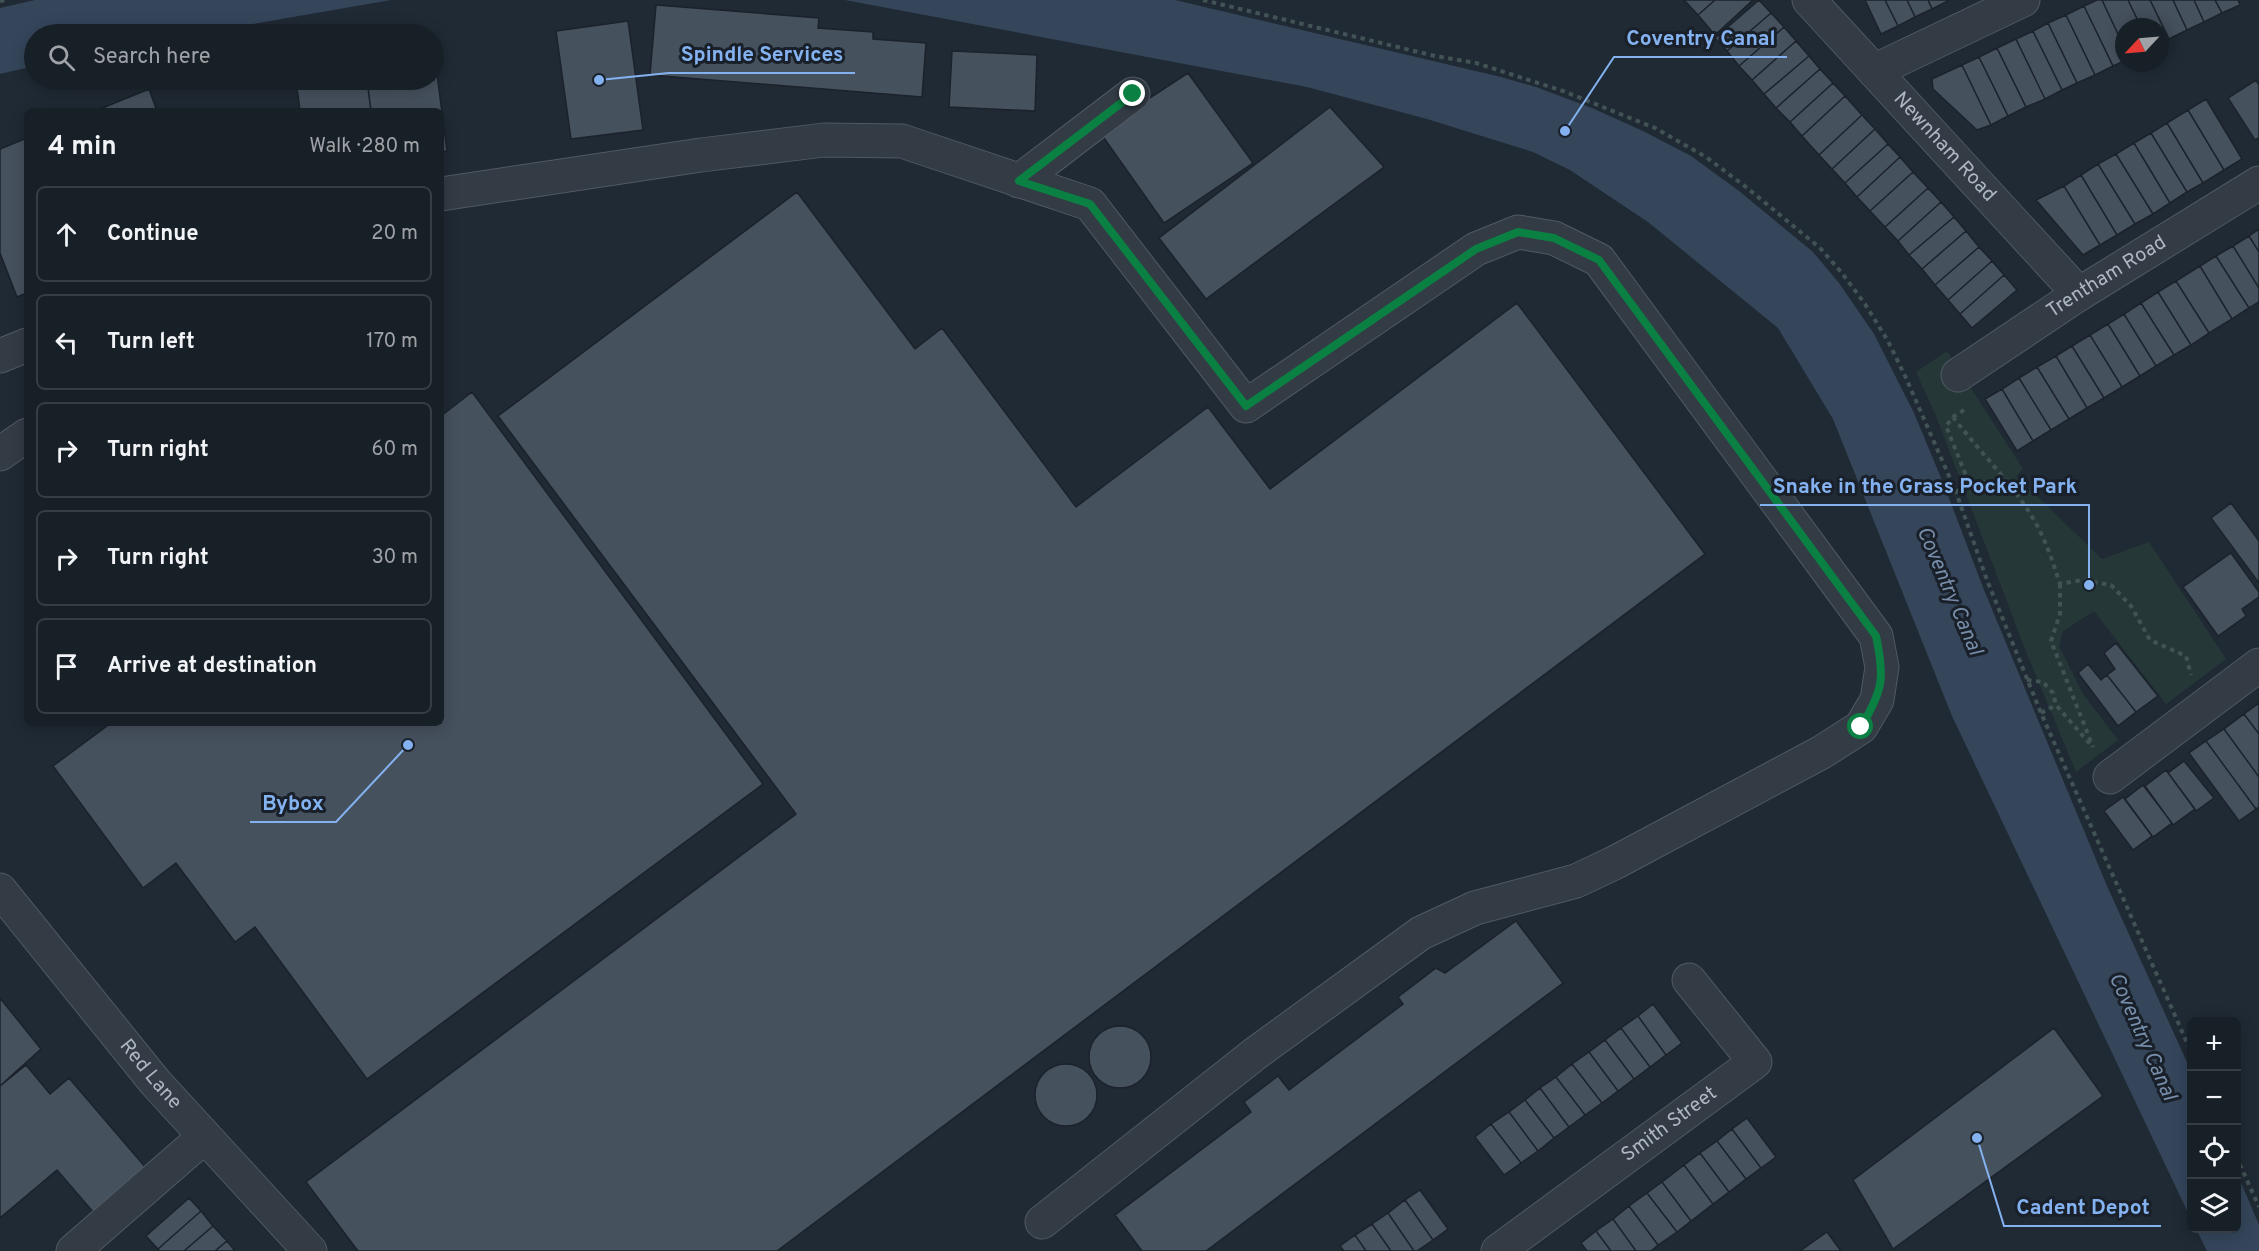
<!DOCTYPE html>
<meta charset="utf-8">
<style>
:root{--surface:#182027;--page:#21282f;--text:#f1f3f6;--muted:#9fa3a7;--line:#363e44}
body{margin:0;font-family:Overpass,sans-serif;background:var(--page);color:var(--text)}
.controls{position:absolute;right:18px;bottom:18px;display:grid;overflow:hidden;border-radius:9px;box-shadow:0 3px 15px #0003}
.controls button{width:54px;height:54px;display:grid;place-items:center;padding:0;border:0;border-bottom:2px solid var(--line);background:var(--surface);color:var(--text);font:30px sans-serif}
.compass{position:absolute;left:2115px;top:18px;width:54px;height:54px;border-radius:50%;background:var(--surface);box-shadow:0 3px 15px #0003;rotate:244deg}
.stop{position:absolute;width:18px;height:18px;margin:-14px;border:4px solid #0b8043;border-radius:50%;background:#fff}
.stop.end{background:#0b8043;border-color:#fff;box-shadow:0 2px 6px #0008}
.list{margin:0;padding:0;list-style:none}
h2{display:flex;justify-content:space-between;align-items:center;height:78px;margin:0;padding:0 24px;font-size:26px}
h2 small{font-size:20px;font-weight:400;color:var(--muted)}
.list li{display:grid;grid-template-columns:39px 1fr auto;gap:18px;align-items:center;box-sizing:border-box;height:96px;margin:0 12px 12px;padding:0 12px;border:2px solid var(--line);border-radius:9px}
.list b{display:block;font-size:22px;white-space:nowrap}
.list em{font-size:20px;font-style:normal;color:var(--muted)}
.icon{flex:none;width:33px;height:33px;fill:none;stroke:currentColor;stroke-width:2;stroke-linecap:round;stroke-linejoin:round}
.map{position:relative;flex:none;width:2259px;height:1251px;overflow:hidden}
.search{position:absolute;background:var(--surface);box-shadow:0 3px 15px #0003;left:24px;top:24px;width:420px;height:66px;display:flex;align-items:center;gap:15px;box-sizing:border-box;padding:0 21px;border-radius:33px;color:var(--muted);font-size:22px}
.panel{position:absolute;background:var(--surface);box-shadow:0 3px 15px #0003;left:24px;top:108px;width:420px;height:618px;border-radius:9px}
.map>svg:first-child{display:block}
.green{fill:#253837}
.water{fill:#35465b}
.building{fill:#46515e;stroke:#1b222b;stroke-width:1.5}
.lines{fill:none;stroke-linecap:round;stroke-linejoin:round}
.minor-casing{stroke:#515963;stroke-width:35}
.path{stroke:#425355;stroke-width:4;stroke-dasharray:4.5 4.5;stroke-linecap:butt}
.minor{stroke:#333b45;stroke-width:33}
.route{stroke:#0b8043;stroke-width:8}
.labels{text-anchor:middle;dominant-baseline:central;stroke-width:6;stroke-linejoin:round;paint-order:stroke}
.street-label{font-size:20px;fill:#adb6c2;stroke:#192029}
.water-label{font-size:21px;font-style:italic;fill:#778eaa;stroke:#192029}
.leader{fill:none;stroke:#84b2f1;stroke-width:2}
.callout-dot{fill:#84b2f1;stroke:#192029;stroke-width:2}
.callout-label{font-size:21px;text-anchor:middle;font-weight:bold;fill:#84b2f1;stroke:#192029;stroke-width:6;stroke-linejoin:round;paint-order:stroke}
</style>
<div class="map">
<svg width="2259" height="1251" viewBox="0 0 2259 1251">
<rect width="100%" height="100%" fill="#202a34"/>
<path class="green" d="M1947,351L2023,469L2016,476L2102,559L2149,542L2226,659L2166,704L2094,611L2063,631L2059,646L2083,694L2118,740L2076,772L2027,654L1936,416L1916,372Z"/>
<path class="water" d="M35,0H391L195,34H34V66L0,74V8Z
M845,0H1175L1501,77L1536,87L1592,108L1645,132L1691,156L1739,191L1813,252L1839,283L1874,334L1914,413L1944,485L1984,590L2107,886L2191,1071V1219L1952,716L1833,419L1778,328L1648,222L1570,170L1533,152L1427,119L1307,87Z
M2237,1173L2259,1225V1251H2207L2196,1229L2236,1228Z"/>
<path class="building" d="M1684,0H1715L1698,15Z
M1715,0H1753L1715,35L1698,15Z
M1759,0L1771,13L1727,51L1715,38Z
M1865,0H1885L1898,26L1881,34Z
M1885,0H1907L1915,17L1898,26Z
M1907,0H1928L1932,9L1915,17Z
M1928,0H1950L1932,9Z
M2097,0H2102L2124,47V61L2113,66L2084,6Z
M2102,0H2128L2141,27H2124V47Z
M2128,0H2150L2169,39L2160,43V27H2141Z
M2150,0H2173L2187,30L2169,39Z
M2173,0H2194L2204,22L2187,30Z
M2194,0H2215L2222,13L2204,22Z
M2215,0H2238L2240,5L2222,13Z
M656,5L819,18L818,28L873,32V39L926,43L922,97L650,75Z
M2084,6L2113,66L2095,75L2066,15Z
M1771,13L1784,27L1739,66L1727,51Z
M2066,15L2095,75L2077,83L2048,23Z
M628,21L643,130L571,139L556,31Z
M2048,23L2077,83L2062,90L2033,31Z
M1784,27L1796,41L1752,80L1739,66Z
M2033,31L2062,90L2045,99L2016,39Z
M2016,39L2045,99L2026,107L1997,48Z
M1796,41L1809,56L1764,94L1752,80Z
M1997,48L2026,107L2008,116L1979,57Z
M434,51L447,151L441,152V111H371L367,80H434Z
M952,51L1037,55L1035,111L949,107Z
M1809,56L1820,69L1776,108L1764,94Z
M1979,57L2008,116L1991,125L1962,65Z
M1962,65L1991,125L1977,130L1933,89L1932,79Z
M1820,69L1833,83L1790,122L1776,108Z
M1188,73L1253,163L1164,223L1099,131Z
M296,80H367L371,111H300Z
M2256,80L2259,85V138L2255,140L2228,98Z
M1833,83L1845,96L1802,136L1790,122Z
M149,89L157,111H95Z
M1845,96L1862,115L1819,155L1802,136Z
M2206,99L2242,159L2224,170L2188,110Z
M1330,107L1384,167L1206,299L1159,238Z
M2188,110L2224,170L2203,183L2167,123Z
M1862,115L1875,129L1832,169L1819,155Z
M2167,123L2203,183L2187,192L2151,133Z
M1875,129L1888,144L1845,183L1832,169Z
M2151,133L2187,192L2170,203L2134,143Z
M27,138V293L17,297L0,253V149Z
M2134,143L2170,203L2153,214L2116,154Z
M1888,144L1900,157L1857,197L1845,183Z
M2116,154L2153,214L2135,224L2098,164Z
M1900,157L1913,172L1870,211L1857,197Z
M2098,164L2135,224L2117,235L2081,175Z
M1913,172L1928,188L1885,227L1870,211Z
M2081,175L2117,235L2100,245L2064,186Z
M2064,186L2100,245L2083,255L2036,200Z
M1928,188L1941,202L1898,241L1885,227Z
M797,192L915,349L942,328L1076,507L1208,407L1270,489L1517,303L1705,554L777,1251H358L306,1182L796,814L498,416Z
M1941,202L1954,217L1909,255L1898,241Z
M1954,217L1966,231L1922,269L1909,255Z
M2259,229V252L2249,236Z
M1966,231L1979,247L1935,285L1922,269Z
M2249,236L2259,252V288L2233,246Z
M2233,246L2259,288V302L2249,308L2216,256Z
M1979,247L1992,261L1948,300L1935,285Z
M2216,256L2249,308L2232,319L2200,266Z
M1992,261L2004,275L1960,314L1948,300Z
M2200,266L2232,319L2209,333L2176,281Z
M2004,275L2017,290L1972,328L1960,314Z
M2176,281L2209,333L2191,345L2158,292Z
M2158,292L2191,345L2174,355L2141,303Z
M2141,303L2174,355L2156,366L2124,314Z
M2124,314L2156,366L2140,376L2108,324Z
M2108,324L2140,376L2122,387L2090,335Z
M2090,335L2122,387L2104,398L2072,346Z
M2072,346L2104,398L2087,408L2056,356Z
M2056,356L2087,408L2069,419L2037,367Z
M2037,367L2069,419L2051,430L2019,378Z
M2019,378L2051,430L2033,441L2002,389Z
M2002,389L2033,441L2017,451L1985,399Z
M472,392L763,784L367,1079L255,927L235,942L176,863L143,888L53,766L111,723H441V416Z
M2231,503L2259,541V583L2211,518Z
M2231,553L2259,592V597L2242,609L2246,616L2218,636L2183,587Z
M2116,643L2158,696L2136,712L2107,675L2115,669L2104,653Z
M2088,664L2101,680L2107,675L2136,712L2118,726L2078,673Z
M2259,703V734L2244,714Z
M2244,714L2259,734V777L2224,729Z
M2224,729L2259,777V807L2256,809L2206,741Z
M2206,741L2256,809L2239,821L2189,753Z
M2184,761L2214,798L2196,811L2168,773Z
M2166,770L2195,809L2173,825L2145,786Z
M2143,785L2172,823L2153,837L2125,799Z
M2123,797L2152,836L2133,850L2104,811Z
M1516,921L1563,983L1206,1251H1142L1115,1215L1251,1112L1244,1102L1278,1076L1289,1090L1403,1004L1398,997L1436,968L1445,973Z
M0,998L41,1049L0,1086Z
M1653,1004L1682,1043L1666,1055L1638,1016Z
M1638,1016L1666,1055L1650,1067L1621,1028Z
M1089 1057a31 31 0 1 1 62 0a31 31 0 1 1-62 0Z
M1621,1028L1650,1067L1634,1079L1605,1040Z
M2054,1028L2103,1096L1893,1249L1853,1180Z
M1605,1040L1634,1079L1618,1091L1589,1052Z
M1589,1052L1618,1091L1602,1103L1572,1064Z
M1572,1064L1602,1103L1585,1115L1556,1077Z
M1035 1095a31 31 0 1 1 62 0a31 31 0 1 1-62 0Z
M26,1065L50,1094L69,1078L146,1168L94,1213L57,1170L0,1218V1086Z
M1556,1077L1585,1115L1569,1127L1540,1088Z
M1540,1088L1569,1127L1554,1138L1525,1100Z
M1525,1100L1554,1138L1538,1151L1509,1112Z
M1509,1112L1538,1151L1521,1163L1491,1124Z
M1747,1118L1776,1157L1761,1168L1732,1129Z
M1491,1124L1521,1163L1504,1175L1475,1137Z
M1732,1129L1761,1168L1746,1179L1717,1141Z
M1717,1141L1746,1179L1729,1192L1700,1153Z
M1700,1153L1729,1192L1713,1204L1684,1165Z
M1684,1165L1713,1204L1691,1221L1662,1182Z
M1662,1182L1691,1221L1677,1232L1647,1193Z
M1420,1190L1448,1229L1433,1240L1405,1200Z
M1647,1193L1677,1232L1658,1245L1629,1206Z
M189,1198L201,1211L158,1249L146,1236Z
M1405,1200L1433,1240L1417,1251H1414L1388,1213Z
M1629,1206L1658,1245L1651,1251H1636L1613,1219Z
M201,1211L213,1226L184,1251H160L158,1249Z
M1388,1213L1414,1251H1391L1372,1224Z
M1613,1219L1636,1251H1611L1596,1231Z
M1372,1224L1391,1251H1366L1355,1235Z
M213,1226L227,1241L215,1251H184Z
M1596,1231L1611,1251H1587L1581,1243Z
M1827,1232L1841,1251H1800Z
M1355,1235L1366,1251H1344L1340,1246Z
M227,1241L235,1251H215Z"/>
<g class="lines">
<g class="minor-casing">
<g id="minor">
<path id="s1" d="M1809,0L2079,294"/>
<path d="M1874,71L2023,0"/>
<path d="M1019,181L1133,94"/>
<path d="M441,194L701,155L824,140L902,141L1090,204L1246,406L1476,249L1518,232L1554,238L1599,260L1876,636L1882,667L1877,700L1861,727L1822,752L1616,862L1576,881L1475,908L1421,933L1256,1053L1042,1222"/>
<path d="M0,356L27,345"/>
<path id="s2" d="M1958,375L2079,294L2259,183"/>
<path d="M0,454L27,435"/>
<path d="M2110,777L2259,665"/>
<path id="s3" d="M0,890L155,1082L310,1251"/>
<path d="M73,1251L204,1137"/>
<path id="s4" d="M1498,1251L1755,1062L1689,980"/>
</g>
</g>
<path class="path" d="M1203,0L1435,56L1476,63L1563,91L1655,128L1706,157L1746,187L1820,248L1842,273L1865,304L1888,341L1906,378L1956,492L1987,580L2041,713L2192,1054
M0,1L6,0
M1964,410L1953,417L1946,426L1969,483
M1953,417C1979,451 2009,480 2031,515C2045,537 2052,560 2060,584L2082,580L2111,585L2131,606L2150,640L2186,656L2191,675
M1956,492C1976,479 1987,481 2010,486
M2060,584V614L2051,641L2093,747
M2027,680L2043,682L2053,693L2056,705L2090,744
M2041,713L2056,705
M2236,1156L2259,1207"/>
<use href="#minor" class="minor"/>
</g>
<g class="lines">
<path class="route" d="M1133,94L1019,181L1090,204L1246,406L1476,249L1518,232L1554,238L1599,260L1876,636C1885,678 1883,690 1861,727"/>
</g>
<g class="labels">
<g class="street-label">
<text stroke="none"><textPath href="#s1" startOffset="200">Newnham Road</textPath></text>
<text stroke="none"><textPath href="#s2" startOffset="178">Trentham Road</textPath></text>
<text stroke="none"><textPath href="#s3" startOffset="238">Red Lane</textPath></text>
<text stroke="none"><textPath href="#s4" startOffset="213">Smith Street</textPath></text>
</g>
<g class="water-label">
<text transform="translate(1949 591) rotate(67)">Coventry Canal</text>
<text transform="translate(2142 1037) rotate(66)">Coventry Canal</text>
</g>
</g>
<path class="leader" d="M1565 131L1614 57H1787M599 80L669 73H855M2089 585L2089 505H1760M408 745L336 822H250M1977 1138L2004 1226H2161"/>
<g class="callout-dot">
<circle cx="1565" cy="131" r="6"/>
<circle cx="599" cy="80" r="6"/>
<circle cx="2089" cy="585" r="6"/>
<circle cx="408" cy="745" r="6"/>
<circle cx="1977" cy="1138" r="6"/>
</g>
<g class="callout-label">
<text x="1701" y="45">Coventry Canal</text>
<text x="762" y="61">Spindle Services</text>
<text x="1925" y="493">Snake in the Grass Pocket Park</text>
<text x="293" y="810">Bybox</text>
<text x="2083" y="1214">Cadent Depot</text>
</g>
</svg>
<div class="controls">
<button>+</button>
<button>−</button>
<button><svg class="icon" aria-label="locate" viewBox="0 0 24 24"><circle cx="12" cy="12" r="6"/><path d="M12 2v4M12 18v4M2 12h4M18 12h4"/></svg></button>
<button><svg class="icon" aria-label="layers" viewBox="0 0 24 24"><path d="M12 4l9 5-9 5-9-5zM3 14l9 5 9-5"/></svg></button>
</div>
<svg class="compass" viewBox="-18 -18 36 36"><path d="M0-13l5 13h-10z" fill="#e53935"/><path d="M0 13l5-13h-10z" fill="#9fa3a7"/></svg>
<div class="stop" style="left:1861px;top:727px"></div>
<div class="stop end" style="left:1133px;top:94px"></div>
<div class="search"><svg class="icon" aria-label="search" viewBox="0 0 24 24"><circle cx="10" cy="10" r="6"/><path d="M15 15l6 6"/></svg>Search here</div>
<section class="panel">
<h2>4 min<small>Walk · 280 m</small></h2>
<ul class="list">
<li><svg class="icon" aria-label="ahead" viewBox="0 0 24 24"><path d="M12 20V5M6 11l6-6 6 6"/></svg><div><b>Continue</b></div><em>20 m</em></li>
<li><svg class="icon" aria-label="left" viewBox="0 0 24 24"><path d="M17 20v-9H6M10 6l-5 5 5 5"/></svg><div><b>Turn left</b></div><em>170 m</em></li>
<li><svg class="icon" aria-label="right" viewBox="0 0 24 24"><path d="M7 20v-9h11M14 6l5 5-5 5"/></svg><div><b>Turn right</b></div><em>60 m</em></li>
<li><svg class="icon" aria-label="right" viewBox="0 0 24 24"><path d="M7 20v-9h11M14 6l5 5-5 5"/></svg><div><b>Turn right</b></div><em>30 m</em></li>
<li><svg class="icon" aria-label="arrive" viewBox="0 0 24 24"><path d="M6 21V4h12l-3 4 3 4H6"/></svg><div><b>Arrive at destination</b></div></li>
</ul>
</section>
</div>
